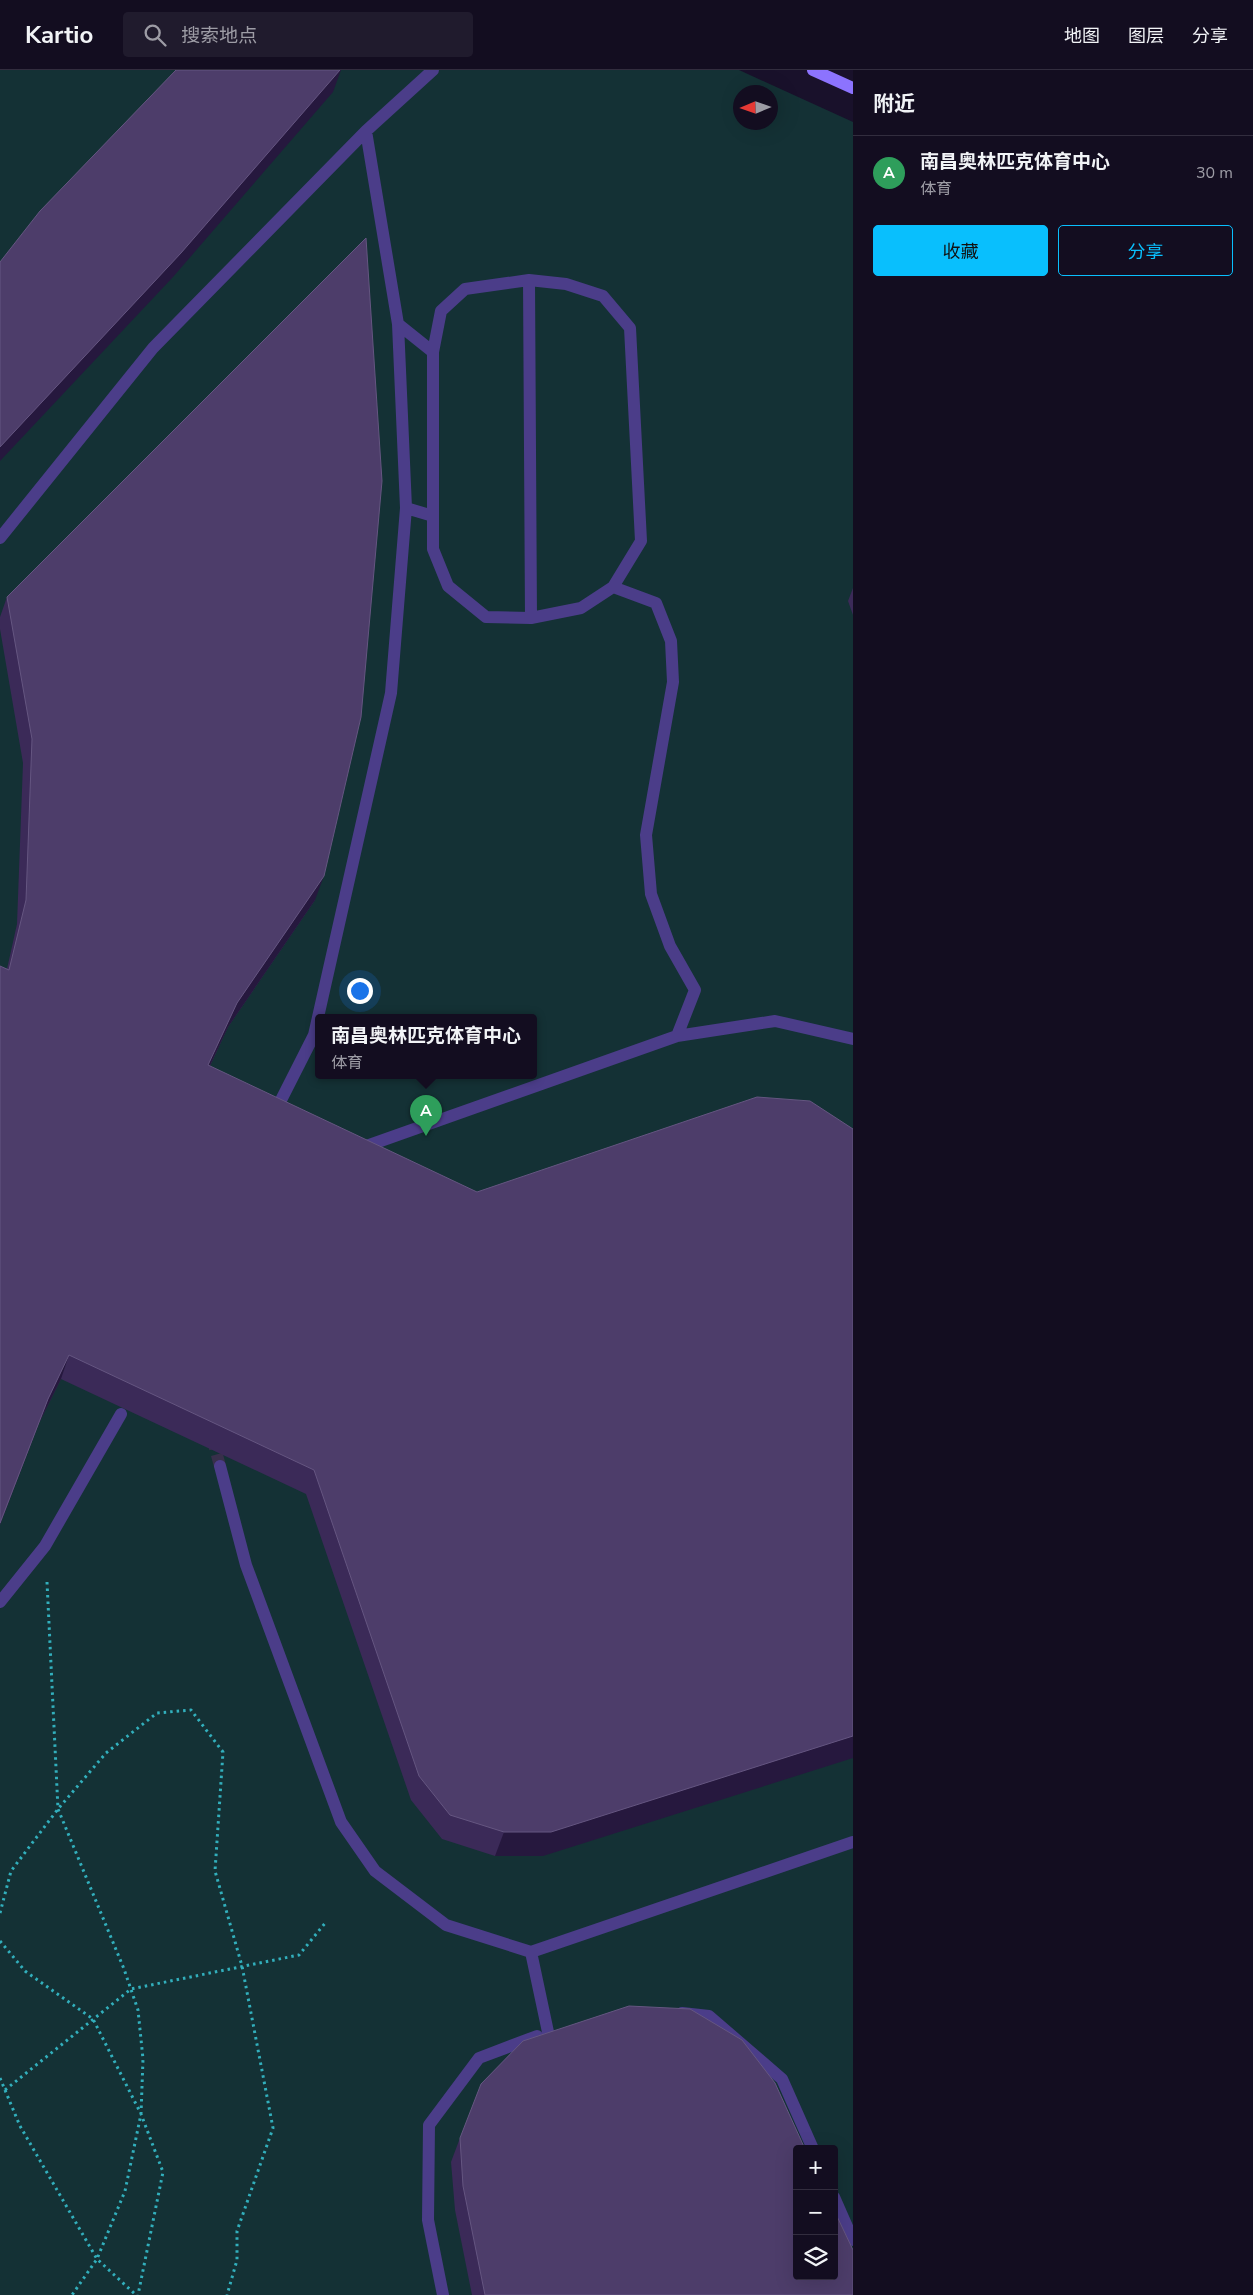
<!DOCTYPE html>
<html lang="zh">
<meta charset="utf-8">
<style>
:root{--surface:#130d20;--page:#201b2d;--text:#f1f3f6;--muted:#9d9ca5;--line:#322d3e;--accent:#09bffd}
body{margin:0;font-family:"Nunito Sans","Noto Sans SC",sans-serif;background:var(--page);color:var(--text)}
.controls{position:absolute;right:15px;bottom:15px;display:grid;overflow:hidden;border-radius:5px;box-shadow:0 5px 20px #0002}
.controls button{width:45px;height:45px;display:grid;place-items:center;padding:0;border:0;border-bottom:1px solid var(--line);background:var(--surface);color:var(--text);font:25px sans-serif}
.compass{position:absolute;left:733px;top:15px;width:45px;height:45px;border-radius:50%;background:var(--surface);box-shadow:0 5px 20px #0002;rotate:268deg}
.you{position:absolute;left:359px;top:920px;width:18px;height:18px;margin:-12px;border:4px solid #fff;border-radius:50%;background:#1a73e8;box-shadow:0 0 0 8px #1a73e833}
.badge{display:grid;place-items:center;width:32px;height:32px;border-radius:50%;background:var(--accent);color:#fff;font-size:16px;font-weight:700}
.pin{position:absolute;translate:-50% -41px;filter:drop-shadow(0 1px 2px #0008)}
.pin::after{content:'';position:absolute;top:26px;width:18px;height:15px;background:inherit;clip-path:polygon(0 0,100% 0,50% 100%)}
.popup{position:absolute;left:315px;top:944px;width:222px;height:65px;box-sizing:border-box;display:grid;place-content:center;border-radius:5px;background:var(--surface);filter:drop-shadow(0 1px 4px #0005);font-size:16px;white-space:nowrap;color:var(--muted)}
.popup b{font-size:19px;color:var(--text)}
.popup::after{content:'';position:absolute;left:50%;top:100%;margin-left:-10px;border:10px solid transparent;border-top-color:var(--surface)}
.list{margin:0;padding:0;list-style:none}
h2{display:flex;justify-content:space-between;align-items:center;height:65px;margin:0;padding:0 20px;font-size:21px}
h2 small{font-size:16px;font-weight:400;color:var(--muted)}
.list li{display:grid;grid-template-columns:32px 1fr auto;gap:15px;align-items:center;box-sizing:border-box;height:75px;padding:0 20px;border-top:1px solid var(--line)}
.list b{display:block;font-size:19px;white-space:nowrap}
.list p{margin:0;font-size:16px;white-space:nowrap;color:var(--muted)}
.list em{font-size:16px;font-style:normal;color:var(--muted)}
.actions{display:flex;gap:10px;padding:15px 20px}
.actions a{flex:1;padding:11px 0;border:1px solid var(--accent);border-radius:5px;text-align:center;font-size:18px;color:var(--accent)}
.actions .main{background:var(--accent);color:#111}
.icon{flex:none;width:28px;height:28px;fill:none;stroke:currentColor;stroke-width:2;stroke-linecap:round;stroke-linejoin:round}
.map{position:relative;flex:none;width:853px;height:2225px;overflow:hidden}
header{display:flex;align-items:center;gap:30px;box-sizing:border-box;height:70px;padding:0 25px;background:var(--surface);border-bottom:1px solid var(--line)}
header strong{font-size:24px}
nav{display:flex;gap:28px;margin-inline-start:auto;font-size:18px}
.search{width:350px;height:45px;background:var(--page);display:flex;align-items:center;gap:12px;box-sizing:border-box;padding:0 18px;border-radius:5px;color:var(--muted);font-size:19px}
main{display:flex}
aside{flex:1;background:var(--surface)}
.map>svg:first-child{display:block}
.pitch{fill:#143135;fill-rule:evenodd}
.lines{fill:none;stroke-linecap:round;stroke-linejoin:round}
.street-tunnel{stroke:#382f4b;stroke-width:12;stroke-dasharray:12 6;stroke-linecap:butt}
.path{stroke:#32afbc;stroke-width:3;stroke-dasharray:2.5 4;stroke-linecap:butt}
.street{stroke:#4b3d89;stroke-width:12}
.secondary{stroke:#8c73fe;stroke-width:12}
.wall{fill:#3b2a58}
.shaded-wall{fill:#26183e}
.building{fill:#4d3d6a;stroke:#655681}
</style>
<header>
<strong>Kartio</strong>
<div class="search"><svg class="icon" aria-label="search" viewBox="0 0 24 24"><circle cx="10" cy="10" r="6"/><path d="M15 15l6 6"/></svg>搜索地点</div>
<nav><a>地图</a><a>图层</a><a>分享</a></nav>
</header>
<main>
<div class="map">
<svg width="853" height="2225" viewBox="0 0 853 2225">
<rect width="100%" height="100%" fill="#19112b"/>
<path class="pitch" d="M0,0H739L853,52V2225H0ZM740,22H770V52H740ZM318,947H534V1005H318ZM797,2079H834V2206H797Z"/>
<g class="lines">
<path class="street-tunnel" d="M212,1367L220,1396"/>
<path class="path" d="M47,1512L58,1739L124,1899L138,1940L143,1989L141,2044L125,2121L97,2189L72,2225
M0,1843L11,1801L58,1739L106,1683L157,1643L191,1640L223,1682L215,1801L242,1896L273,2058L237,2161V2190L227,2225
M0,1871L25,1901L93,1949L141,2044L163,2102L138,2225
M0,2008L20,2056L97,2189L136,2225
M5,2020L131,1919L299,1885L326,1852"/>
<path class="street" d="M529,210L566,214L603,226L630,258L641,471L613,517L581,538L531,548L486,547L448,516L433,479V282L441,241L465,219Z
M529,210L531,548
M398,254L433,282
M406,438L433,446
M0,468L153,278L366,61L433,0
M613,517L656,533L671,571L673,612L646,765L651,824L670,876L695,920L677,966
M275,1042L314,965L391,623L406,438L398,254L366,61
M358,1079L677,966L775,951L853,969
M220,1396L246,1495L341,1752L375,1801L446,1855L531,1882L548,1962
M0,1532L45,1476L121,1344
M531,1882L853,1772
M682,1943L709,1946L782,2009L813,2079
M834,2127L853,2170
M443,2225L428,2150L429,2055L479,1988L537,1966"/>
<path class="secondary" d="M813,0L853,18"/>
</g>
<path class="wall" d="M853,518V545L848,531Z
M7,527L315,830L228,957L210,996L543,1786H495L442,1769L411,1730L306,1424L61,1309L39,1353L0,1455V896L7,899L17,854L23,693L0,559V547Z
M460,2068L853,2225H472L455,2140L451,2092Z"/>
<path class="shaded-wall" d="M340,0H341L333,22L173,207L0,391V377Z
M324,806L315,830L228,957L199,1019L208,995L237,933Z
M69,1285L61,1309L39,1353L0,1455L48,1329Z
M853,1666V1688L543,1786H495L504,1762Z"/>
<path class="building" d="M176,0H340L181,183L0,377V192L40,141Z
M366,168L382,411L361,647L324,806L237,933L208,995L477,1122L757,1027L810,1031L853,1059V1666L551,1762H504L450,1745L419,1706L314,1400L69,1285L48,1329L0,1453V896L9,900L26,830L32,669L7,527Z
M629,1936L690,1939L742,1970L775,2013L805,2079H797V2206H834V2140L853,2180V2225H485L463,2116L460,2068L481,2014L523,1971Z"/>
</svg>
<div class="controls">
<button>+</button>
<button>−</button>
<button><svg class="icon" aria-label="layers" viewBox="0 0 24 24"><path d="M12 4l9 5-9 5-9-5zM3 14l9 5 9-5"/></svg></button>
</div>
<svg class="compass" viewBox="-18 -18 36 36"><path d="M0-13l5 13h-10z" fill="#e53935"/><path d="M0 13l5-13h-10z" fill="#9d9ca5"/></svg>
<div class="you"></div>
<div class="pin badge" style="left:426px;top:1066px;background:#2e9e5b">A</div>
<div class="popup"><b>南昌奥林匹克体育中心</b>体育</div>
</div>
<aside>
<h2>附近<small></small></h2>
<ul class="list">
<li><span class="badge" style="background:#2e9e5b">A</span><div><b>南昌奥林匹克体育中心</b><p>体育</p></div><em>30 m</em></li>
</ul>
<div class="actions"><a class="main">收藏</a><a>分享</a></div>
</aside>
</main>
